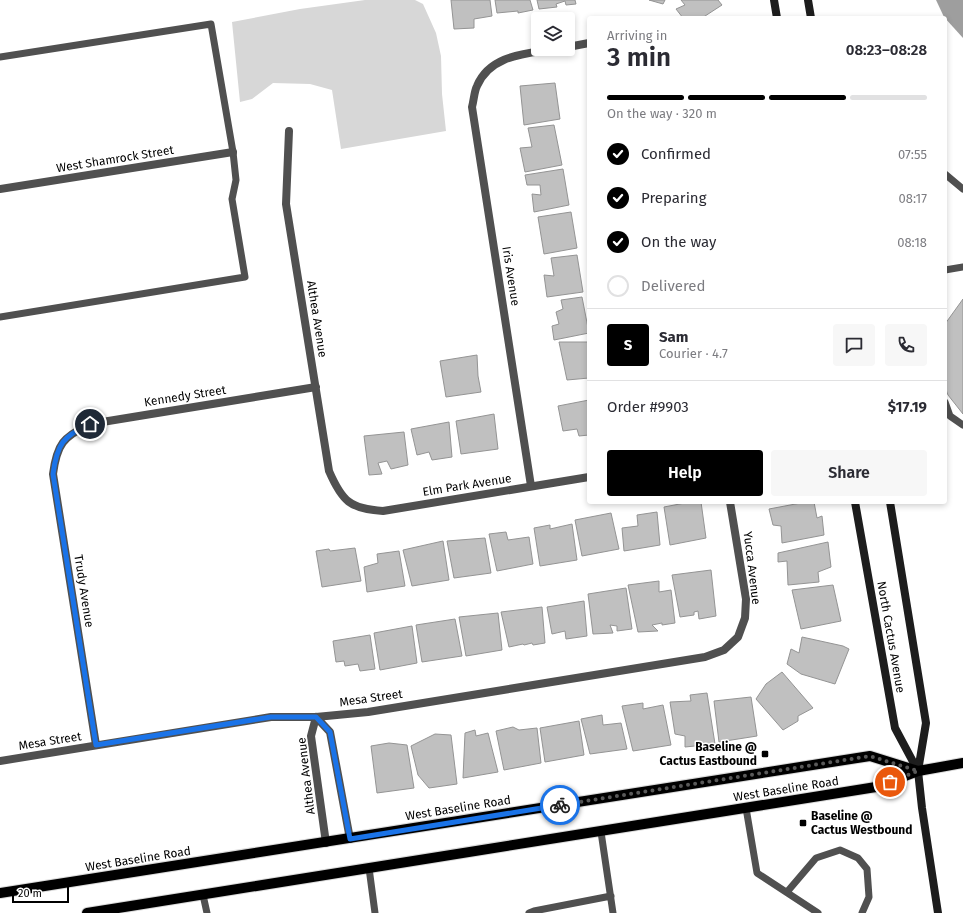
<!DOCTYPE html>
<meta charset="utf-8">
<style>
:root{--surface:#fff;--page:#f7f7f7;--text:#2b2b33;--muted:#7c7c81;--line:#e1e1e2;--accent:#000}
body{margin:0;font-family:"Fira Sans",sans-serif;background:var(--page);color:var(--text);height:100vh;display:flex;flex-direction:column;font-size:15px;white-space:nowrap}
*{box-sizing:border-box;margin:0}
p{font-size:13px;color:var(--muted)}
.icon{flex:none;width:22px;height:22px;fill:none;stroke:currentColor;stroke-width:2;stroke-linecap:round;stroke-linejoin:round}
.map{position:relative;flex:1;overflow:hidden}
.sheet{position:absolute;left:587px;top:16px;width:360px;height:488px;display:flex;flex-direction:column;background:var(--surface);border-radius:4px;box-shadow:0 2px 6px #0003}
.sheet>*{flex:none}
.tools{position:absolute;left:531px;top:12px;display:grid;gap:8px}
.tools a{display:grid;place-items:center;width:44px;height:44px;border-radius:4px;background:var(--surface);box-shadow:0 2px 6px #0003;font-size:20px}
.scale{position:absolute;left:12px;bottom:10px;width:57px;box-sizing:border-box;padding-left:4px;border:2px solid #000;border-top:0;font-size:11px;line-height:14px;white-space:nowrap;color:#000;-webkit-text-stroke:3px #fff;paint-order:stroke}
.pin{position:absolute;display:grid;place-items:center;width:34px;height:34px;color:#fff;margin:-17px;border:2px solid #fff;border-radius:50%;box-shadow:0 1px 4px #0007}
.courier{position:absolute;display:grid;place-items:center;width:40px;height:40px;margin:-20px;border:3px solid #1a73e8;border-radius:50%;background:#fff;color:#222;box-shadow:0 1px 5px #0007}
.summary em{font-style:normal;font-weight:600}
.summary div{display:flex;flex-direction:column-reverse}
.summary{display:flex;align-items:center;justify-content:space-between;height:68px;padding:0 20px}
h1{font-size:26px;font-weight:600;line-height:30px}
.bar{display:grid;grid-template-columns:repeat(4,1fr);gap:6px 4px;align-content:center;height:48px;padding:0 20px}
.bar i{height:5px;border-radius:3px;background:var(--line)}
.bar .on{background:var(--accent)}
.bar p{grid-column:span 4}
.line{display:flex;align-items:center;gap:10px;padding:0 20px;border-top:1px solid var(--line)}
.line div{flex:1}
.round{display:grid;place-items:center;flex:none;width:42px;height:42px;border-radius:4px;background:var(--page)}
ol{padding:0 20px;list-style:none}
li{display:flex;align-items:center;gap:12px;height:44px}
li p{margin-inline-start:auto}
li .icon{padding:4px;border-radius:50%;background:var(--accent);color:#fff;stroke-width:4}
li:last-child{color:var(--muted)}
li i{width:22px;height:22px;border:2px solid var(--line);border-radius:50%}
.action{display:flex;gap:8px;margin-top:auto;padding:8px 20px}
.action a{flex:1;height:46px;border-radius:4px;background:var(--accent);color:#fff;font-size:16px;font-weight:600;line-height:46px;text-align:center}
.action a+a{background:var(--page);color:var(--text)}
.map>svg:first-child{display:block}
.green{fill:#d7d7d7}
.water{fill:#9e9e9e}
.building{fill:#c0c0c0;stroke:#949494}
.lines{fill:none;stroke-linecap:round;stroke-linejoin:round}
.primary-casing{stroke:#dbdbdb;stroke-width:12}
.lane{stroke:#505050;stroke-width:7}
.street{stroke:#505050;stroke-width:8}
.secondary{stroke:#1d1d1d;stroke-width:8}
.primary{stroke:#000;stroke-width:10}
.done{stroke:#595959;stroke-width:4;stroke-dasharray:0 7.2}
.route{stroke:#1a73e8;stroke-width:5}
.poi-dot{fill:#000;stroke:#fff;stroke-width:1.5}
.labels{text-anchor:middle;stroke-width:3;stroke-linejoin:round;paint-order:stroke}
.street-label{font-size:12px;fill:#000;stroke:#fff}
.poi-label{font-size:12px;font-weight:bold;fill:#000;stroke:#fff;text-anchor:end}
</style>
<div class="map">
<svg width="963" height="913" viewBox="0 0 963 913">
<rect width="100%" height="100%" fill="#fff"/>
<!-- green -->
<path class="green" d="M365,0H415L423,4L436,33L441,56L442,94L446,131L341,149L332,90L310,84L273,83L252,99L240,102L232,22L300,9Z"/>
<!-- water -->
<path class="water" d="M936,0H963V38L944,17Z"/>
<!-- building -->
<path class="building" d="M451,0H490L492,16L474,19V28L454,29Z
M495,0H530L533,10L518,13V11L497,13Z
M537,0H575L576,4L566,5L565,1L556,4L557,7L539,9Z
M649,0H665L663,4Z
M681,0H718L722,5L702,18H683L676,9L685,5Z
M555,83L560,119L524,125L520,86Z
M554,125L562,165L525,172L520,148L532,147L528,128Z
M563,169L569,205L534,212L532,194L541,195L540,185H527L525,175Z
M571,212L577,248L544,254L538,217Z
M577,255L583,292L547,297L544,275L554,276L551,258Z
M582,297L589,333L554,340L552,326L559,324L556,312L563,309L561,300Z
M963,299V414L948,395L945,387V324Z
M559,342H589V378L567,380Z
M477,355L478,376L481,392L446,397L440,361Z
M589,400V435L579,436L577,429L563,431L558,406Z
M494,414L498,449L461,454L456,421Z
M449,422L452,457L432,460L429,452L417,455L411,429Z
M404,432L408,465L391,469L387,461L378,463L382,474L369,475L364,436Z
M690,502H701L706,538L670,545L664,507Z
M806,502H814L817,518L822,516L824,535L782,543L781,526L773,525L769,509Z
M657,512L660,545L624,551L622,528L638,526L637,515Z
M611,513L619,549L582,556L575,520Z
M572,524L577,560L540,566L534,528L550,525V529Z
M506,532L508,540L529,537L533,564L497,571L489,534Z
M485,538L491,573L454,578L447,541Z
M443,541L449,580L412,586L403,550Z
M828,542L831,567L818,572L819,582L788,585L787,561L778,562V553Z
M355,548L361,581L322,587L316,551L329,549L330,551Z
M399,551L405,586L367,592L364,567L378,563L377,554Z
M711,570L716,616L699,619L698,611L694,612V615L680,617L672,575Z
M659,581V592L671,590L675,623L662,625V623L652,625L658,631L638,632L628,585Z
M833,585L841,621L801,629L792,590Z
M626,588L632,629L617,631V626L610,625L613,633L593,634L588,594Z
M584,601L587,636L566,639L565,631L552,634L547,607Z
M542,607L545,643L533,645L532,643L524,645L523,644L509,647L501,612Z
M498,613L502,650L466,656L459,617Z
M455,619L462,656L422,662L416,625Z
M412,626L417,663L380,670L374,633Z
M370,635L375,669L360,671L358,664L345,666L344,661L336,662L333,641Z
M802,637L843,646L849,649L835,684L801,674L787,664L791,649L799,653Z
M782,672L813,708L798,716V721L783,730L756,699L766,684Z
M707,693L715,744L685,747V736L675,734L670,702L691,701L690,695Z
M751,697L757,736L719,742L714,701Z
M643,703V709L663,705L671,745L633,751L622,706Z
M602,715L603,725L621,723L627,749L590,754L581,719Z
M579,721L584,755L545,762L540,728Z
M513,727L519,730L537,728L541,763L504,770L496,731Z
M475,730L476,736L488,733L498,772L463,778L465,733Z
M435,734L451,735L457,784L429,788L418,775L411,746Z
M389,743L407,745L414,788L377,793L371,746Z"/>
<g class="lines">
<!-- primary casing -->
<g class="primary-casing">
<path id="primary" d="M0,893L870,756L918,771
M87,913L876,787L918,771L963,763"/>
</g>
<!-- lane -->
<path class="lane" d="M0,57L211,24L233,152L236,180L232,199L245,277L0,317
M945,174L963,189
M945,270L963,267
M945,402L950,416L963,425
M746,808L757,873L818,913
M601,832L613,913
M369,868L375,913
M787,892L816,858L840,850L858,858L867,869L869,897L862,913
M203,895L207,913
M529,913L534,911L611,896"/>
<!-- street -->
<path class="street" d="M568,47L589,43
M289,131L286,204L329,471C342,501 350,509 383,511L589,477
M0,189L233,152
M531,486L472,107C474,100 474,92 477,86C490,55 525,54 554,49
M316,717L330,732L350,839
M316,717L311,736L326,843
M96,745L53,474C57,444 63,437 90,424L316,387
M0,761L271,717H316L368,712L705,657L724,650L738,637L745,618L746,599L730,502"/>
<!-- secondary -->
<path class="secondary" d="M774,0L777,18
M808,0L811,18
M855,502L895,728L918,771
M890,502L926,723L918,771L922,808L938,913"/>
<!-- primary -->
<use href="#primary" class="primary"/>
</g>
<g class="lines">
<!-- done -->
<path class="done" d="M560,805L870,756L918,771L890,782"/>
<!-- route -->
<path class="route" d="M90,424C63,436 57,444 53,474L96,745L271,717H316L330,732L350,839L560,805"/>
</g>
<!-- markers -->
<g class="poi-dot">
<rect x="761" y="750" width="8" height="8" rx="2"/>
<rect x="799" y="819" width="8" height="8" rx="2"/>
</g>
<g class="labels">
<!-- street labels -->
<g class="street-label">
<text transform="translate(115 159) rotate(-9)" y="4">West Shamrock Street</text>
<text transform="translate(511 276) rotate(81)" y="4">Iris Avenue</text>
<text transform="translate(317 319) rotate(81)" y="4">Althea Avenue</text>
<text transform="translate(185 396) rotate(-9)" y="4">Kennedy Street</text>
<text transform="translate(467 485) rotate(-9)" y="4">Elm Park Avenue</text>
<text transform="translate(752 568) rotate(83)" y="4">Yucca Avenue</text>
<text transform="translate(84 591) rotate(81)" y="4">Trudy Avenue</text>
<text transform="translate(891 637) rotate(80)" y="4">North Cactus Avenue</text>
<text transform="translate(371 698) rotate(-8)" y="4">Mesa Street</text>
<text transform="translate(50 741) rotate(-9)" y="4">Mesa Street</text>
<text transform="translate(306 776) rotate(-97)" y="4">Althea Avenue</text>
<text transform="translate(786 789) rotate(-9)" y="4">West Baseline Road</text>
<text transform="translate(458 808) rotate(-9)" y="4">West Baseline Road</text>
<text transform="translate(138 859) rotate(-9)" y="4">West Baseline Road</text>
</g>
<!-- poi labels -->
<g class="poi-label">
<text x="757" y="751">Baseline @<tspan x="757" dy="14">Cactus Eastbound</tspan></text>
<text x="811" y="820" text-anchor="start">Baseline @<tspan x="811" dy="14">Cactus Westbound</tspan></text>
</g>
</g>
</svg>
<div class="tools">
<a><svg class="icon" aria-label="layers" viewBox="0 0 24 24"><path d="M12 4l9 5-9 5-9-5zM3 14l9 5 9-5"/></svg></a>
</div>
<div class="scale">20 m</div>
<div class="pin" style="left:890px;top:782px;background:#ea580c"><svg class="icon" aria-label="bag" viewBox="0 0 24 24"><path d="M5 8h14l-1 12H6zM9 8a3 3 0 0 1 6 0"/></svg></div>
<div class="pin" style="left:90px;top:424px;background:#1f2937"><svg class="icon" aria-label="home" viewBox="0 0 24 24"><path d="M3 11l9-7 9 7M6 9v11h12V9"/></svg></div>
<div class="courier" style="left:560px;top:805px"><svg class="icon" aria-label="bike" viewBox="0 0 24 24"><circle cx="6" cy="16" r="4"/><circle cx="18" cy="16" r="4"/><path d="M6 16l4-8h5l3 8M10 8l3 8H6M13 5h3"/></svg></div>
<section class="sheet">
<div class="summary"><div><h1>3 min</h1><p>Arriving in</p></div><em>08:23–08:28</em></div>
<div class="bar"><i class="on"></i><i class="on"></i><i class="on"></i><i></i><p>On the way · 320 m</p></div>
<ol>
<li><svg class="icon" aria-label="check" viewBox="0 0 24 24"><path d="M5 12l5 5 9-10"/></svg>Confirmed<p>07:55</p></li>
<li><svg class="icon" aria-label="check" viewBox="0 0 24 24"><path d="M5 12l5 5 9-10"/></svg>Preparing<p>08:17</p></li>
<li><svg class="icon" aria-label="check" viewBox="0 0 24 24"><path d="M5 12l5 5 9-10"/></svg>On the way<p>08:18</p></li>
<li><i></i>Delivered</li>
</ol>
<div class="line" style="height:72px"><b class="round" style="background:var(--accent);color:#fff">S</b><div><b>Sam</b><p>Courier · 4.7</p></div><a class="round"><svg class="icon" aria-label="chat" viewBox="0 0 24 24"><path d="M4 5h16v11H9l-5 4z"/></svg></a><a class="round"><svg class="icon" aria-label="phone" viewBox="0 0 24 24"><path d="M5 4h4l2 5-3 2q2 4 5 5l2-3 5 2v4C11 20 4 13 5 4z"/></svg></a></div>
<div class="line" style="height:52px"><div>Order #9903</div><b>$17.19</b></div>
<div class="action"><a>Help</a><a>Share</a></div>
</section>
</div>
